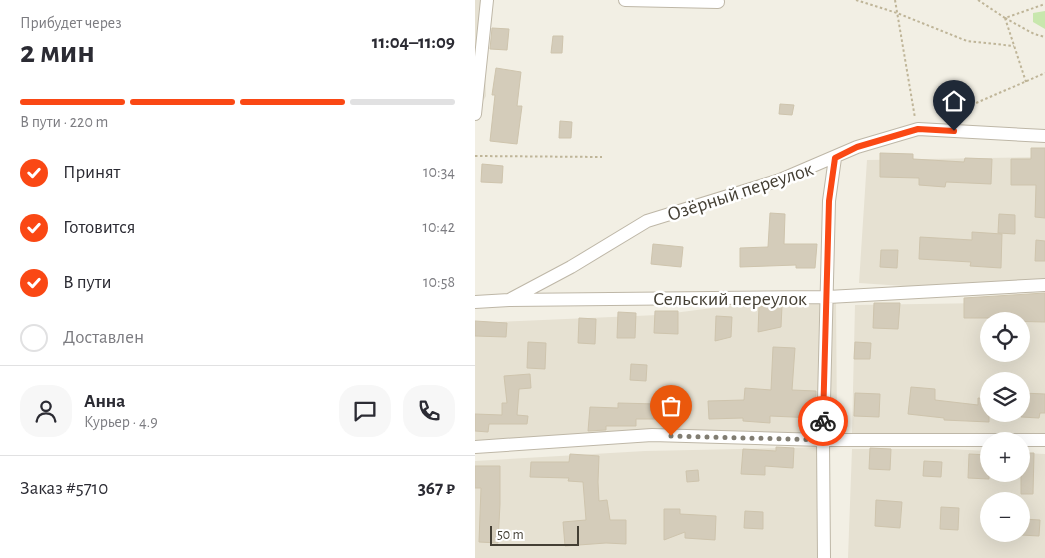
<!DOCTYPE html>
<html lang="ru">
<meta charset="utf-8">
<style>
:root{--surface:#fff;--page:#f7f7f7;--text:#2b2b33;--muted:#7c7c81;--line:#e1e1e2;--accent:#fa4814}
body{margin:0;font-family:"Alegreya Sans",sans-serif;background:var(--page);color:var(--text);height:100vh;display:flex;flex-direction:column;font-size:19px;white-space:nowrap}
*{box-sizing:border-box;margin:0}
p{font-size:16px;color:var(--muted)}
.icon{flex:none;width:28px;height:28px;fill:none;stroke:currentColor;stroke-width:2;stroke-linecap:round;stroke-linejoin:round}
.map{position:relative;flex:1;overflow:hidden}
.sheet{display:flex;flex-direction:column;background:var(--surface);width:475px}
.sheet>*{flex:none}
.buttons{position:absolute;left:505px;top:312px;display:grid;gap:10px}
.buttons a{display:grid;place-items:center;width:50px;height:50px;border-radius:50%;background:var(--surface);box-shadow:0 5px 20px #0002;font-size:25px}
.scale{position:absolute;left:15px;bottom:12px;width:89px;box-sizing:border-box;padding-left:5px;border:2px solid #443f34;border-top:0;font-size:14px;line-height:18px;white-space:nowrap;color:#443f34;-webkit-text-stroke:4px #fff;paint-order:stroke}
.pin{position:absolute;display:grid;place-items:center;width:42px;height:42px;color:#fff;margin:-51px -21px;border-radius:50% 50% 50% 0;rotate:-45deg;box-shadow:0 0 5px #0007}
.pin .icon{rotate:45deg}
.courier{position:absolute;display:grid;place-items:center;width:50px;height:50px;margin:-25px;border:4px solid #fa4814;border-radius:50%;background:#fff;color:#222;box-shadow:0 1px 6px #0007}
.summary em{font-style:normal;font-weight:700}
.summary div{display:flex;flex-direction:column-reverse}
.summary{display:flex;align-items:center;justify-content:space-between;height:85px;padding:0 20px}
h1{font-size:32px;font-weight:700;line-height:38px}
.bar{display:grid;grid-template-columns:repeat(4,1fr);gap:8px 5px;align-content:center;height:60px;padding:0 20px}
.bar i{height:6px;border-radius:4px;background:var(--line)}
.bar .current{background:var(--accent)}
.bar p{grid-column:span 4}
.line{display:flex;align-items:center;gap:12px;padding:0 20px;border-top:1px solid var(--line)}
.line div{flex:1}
.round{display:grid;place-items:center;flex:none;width:52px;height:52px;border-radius:20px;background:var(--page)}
ol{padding:0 20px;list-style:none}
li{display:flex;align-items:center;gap:15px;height:55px}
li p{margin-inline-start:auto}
li .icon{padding:5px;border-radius:50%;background:var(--accent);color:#fff;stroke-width:4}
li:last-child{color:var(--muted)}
li i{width:28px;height:28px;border:2px solid var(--line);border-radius:50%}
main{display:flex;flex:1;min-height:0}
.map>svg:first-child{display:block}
.residential{fill:#e6e1d2;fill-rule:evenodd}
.green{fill:#c8e7ad}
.building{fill:#d4ccba;stroke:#cec4ad}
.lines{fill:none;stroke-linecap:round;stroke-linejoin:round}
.street-casing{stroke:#beb7a7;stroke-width:14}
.path{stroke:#bfb598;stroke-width:2;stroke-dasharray:2.5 2.5;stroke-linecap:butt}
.street{stroke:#fff;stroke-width:12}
.done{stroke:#817d72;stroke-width:5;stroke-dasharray:0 9}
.route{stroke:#fa4814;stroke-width:6}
.labels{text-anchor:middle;stroke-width:5;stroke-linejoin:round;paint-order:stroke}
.street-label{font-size:20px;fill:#443f34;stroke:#fff}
</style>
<main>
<section class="sheet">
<div class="summary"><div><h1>2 мин</h1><p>Прибудет через</p></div><em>11:04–11:09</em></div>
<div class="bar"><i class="current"></i><i class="current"></i><i class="current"></i><i></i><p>В пути · 220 m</p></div>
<ol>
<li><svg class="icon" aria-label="check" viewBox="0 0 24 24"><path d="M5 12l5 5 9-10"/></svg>Принят<p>10:34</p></li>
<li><svg class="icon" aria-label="check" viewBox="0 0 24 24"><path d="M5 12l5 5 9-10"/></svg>Готовится<p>10:42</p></li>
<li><svg class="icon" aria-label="check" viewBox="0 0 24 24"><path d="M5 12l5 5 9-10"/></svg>В пути<p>10:58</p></li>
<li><i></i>Доставлен</li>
</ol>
<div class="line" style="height:90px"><a class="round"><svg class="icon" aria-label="person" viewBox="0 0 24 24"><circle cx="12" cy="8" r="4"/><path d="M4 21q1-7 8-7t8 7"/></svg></a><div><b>Анна</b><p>Курьер · 4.9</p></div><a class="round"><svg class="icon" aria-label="chat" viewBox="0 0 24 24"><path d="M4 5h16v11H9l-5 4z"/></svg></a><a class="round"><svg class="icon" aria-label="phone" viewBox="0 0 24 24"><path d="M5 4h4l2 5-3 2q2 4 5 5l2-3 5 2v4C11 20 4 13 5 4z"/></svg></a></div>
<div class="line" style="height:65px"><div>Заказ #5710</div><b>367 ₽</b></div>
</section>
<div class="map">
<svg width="570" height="558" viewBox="0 0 570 558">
<rect width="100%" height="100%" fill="#f2efe4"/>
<!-- residential -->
<path class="residential" d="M0,0H8L11,96L0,114Z
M570,157V285L488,290L384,283L392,160Z
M361,300L362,428L338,436L0,445V323L183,315L284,302Z
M570,302V436L377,433L380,305ZM514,321H546V354H514ZM514,381H546V414H514Z
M355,447L351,558H0V461L170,451Z
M377,449H473L514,451V474H546V453L570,454V558H373ZM514,501H546V534H514Z"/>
<!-- green -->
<path class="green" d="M570,11V29L558,22V13Z"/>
<!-- building -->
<path class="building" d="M17,28L34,29L32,50L15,49Z
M78,36H88L87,53H76Z
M21,68L46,72L42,106H47L42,144L15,141L20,95H17Z
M305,104L319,105L317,115L304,114Z
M85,121L97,122L96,138H84Z
M556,148H570V218L560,217L561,185H536V159H556Z
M405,153L438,154V159L489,162L490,158L517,159L516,184L471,182L470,187L444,185V178L405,177Z
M7,164L28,166L27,183L6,182Z
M295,213L310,214L309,244H342L340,268H321V265L265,267V248L293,247Z
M524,214L540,215V234L523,233Z
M497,232L527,234L526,268L495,266L496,262L444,259L445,237L497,240Z
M561,240L570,241V261H560Z
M178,244L208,247L206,267L176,264Z
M406,250H423L422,268L405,267Z
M570,293V322L526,321V318H489V298Z
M399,303H425L423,329L398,328Z
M284,306H307L306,327L283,332Z
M180,311H203V334L179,333Z
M143,312L161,313L160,338H142Z
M241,316L257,317L256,337L240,341Z
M104,318L121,319L120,344L103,343Z
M0,321L32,323L31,337L0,336Z
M53,342L71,343L70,369L52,368Z
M380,342L396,343L395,359H379Z
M298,347L320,348L317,390L341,391L340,418L295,416V423L268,421V418L234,419L233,401L269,400L270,388L296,390Z
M156,364L172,365L171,381L155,380Z
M55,374L56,388L44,389L42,415L53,416L52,424H14L13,432L0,431V414L27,415V403H32L29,376Z
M436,387L460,389V400L503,405V398L514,399V422L469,420V418L433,414Z
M380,393L405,394L404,417L379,416Z
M548,393L570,394V413H565L564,418L546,417Z
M143,403L182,404V419H161V426H131V430L113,431L115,407L143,408Z
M301,447L319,448L318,468L290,466V475L266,474L268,449L301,451Z
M395,448L416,449L415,470L394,469Z
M546,453H559L558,494H546Z
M95,454L124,456L123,482L124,501L132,500L135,520H151V544L131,543L90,546L88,522L111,520L108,482L93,481L94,478L55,477L56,462H94Z
M494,454L514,455V479L493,478Z
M449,461L467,462L466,477L448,476Z
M0,466H25V504L23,543L4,542L6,488H0Z
M223,470L224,481L212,482L211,471Z
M401,500L427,502L425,528L400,526Z
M466,507L484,508L483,530L465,529Z
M189,509H205V514L241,516L240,540L210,538V532L189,540Z
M270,511L288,512V529L269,528Z
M547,519L565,520L564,536L546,535Z"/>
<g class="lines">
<!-- street casing -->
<g class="street-casing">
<path id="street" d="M150,0L243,2
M0,114L12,0
M34,300L96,267L172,221L305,180L382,147L443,129L570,136
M0,302L34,300L353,297L570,285
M0,447L177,435L348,440H570
M349,558L348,440L354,201L360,158"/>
</g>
<!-- path -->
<path class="path" d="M381,0L422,13L492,41L539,46
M420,0L440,118
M503,0L530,18L570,4
M530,18L551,82
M530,18L559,34L570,37
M469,117L570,73
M0,156L127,157"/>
<!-- street -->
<use href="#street" class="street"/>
</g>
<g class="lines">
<!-- done -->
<path class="done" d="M196,436L348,440V421"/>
<!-- route -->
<path class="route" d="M348,421L354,201L360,158L382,147L443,129L479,131"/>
</g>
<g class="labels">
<!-- street labels -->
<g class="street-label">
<text transform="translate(265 191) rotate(-18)" y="7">Озёрный переулок</text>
<text x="255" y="305">Сельский переулок</text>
</g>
</g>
</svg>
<div class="buttons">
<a><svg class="icon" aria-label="locate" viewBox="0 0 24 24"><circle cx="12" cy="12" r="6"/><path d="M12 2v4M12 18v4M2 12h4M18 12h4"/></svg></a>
<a><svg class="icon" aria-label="layers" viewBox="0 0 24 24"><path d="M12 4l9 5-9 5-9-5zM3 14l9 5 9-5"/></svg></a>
<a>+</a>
<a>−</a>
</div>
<div class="scale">50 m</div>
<div class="pin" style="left:196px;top:436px;background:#ea580c"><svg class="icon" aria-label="bag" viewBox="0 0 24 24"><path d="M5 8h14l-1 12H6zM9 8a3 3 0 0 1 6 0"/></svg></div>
<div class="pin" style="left:479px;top:131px;background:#1f2937"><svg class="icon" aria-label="home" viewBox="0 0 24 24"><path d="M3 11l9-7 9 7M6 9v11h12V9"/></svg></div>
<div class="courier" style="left:348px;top:421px"><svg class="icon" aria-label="bike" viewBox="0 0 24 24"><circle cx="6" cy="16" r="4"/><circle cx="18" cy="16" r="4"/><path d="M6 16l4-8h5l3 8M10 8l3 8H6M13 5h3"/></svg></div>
</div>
</main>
